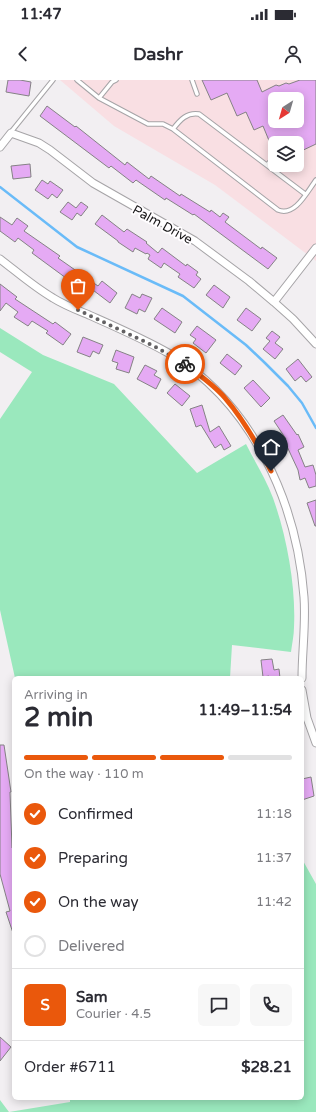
<!DOCTYPE html>
<meta charset="utf-8">
<style>
:root{--surface:#fff;--page:#f7f7f7;--text:#2b2b33;--muted:#7c7c81;--line:#e1e1e2;--accent:#ea580c}
body{margin:0;font-family:"Varela Round",sans-serif;background:var(--page);color:var(--text);height:100vh;display:flex;flex-direction:column;font-size:15px;white-space:nowrap}
*{box-sizing:border-box;margin:0}
p{font-size:13px;color:var(--muted)}
.icon{flex:none;width:22px;height:22px;fill:none;stroke:currentColor;stroke-width:2;stroke-linecap:round;stroke-linejoin:round}
.map{position:relative;flex:1;overflow:hidden}
.drawer{position:absolute;left:12px;top:596px;width:292px;height:424px;display:flex;flex-direction:column;background:var(--surface);border-radius:6px;box-shadow:0 2px 10px #0003}
.drawer>*{flex:none}
.needle{width:26px;rotate:217deg}
.buttons{position:absolute;left:268px;top:12px;display:grid;gap:8px}
.buttons a{display:grid;place-items:center;width:36px;height:36px;border-radius:6px;background:var(--surface);box-shadow:0 2px 10px #0003;font-size:20px}
.pin{position:absolute;display:grid;place-items:center;width:34px;height:34px;color:#fff;margin:-41px -17px;border-radius:50% 50% 50% 0;rotate:-45deg;box-shadow:0 0 4px #0007}
.pin .icon{rotate:45deg}
.courier{position:absolute;display:grid;place-items:center;width:40px;height:40px;margin:-20px;border:3px solid #ea580c;border-radius:50%;background:#fff;color:#222;box-shadow:0 1px 5px #0007}
.summary em{font-style:normal;font-weight:700}
.summary div{display:flex;flex-direction:column-reverse}
.summary{display:flex;align-items:center;justify-content:space-between;height:68px;padding:0 12px}
h1{font-size:26px;font-weight:700;line-height:30px}
.bar{display:grid;grid-template-columns:repeat(4,1fr);gap:6px 4px;align-content:center;height:48px;padding:0 12px}
.bar i{height:5px;border-radius:3px;background:var(--line)}
.bar .selected{background:var(--accent)}
.bar p{grid-column:span 4}
.line{display:flex;align-items:center;gap:10px;padding:0 12px;border-top:1px solid var(--line)}
.line div{flex:1}
.round{display:grid;place-items:center;flex:none;width:42px;height:42px;border-radius:6px;background:var(--page)}
ol{padding:0 12px;list-style:none}
li{display:flex;align-items:center;gap:12px;height:44px}
li p{margin-inline-start:auto}
li .icon{padding:4px;border-radius:50%;background:var(--accent);color:#fff;stroke-width:4}
li:last-child{color:var(--muted)}
li i{width:22px;height:22px;border:2px solid var(--line);border-radius:50%}
.status{display:flex;justify-content:space-between;align-items:center;height:28px;padding:0 20px;background:var(--surface);direction:ltr}
.status svg{height:11px;fill:currentColor}
header{display:flex;justify-content:space-between;align-items:center;height:52px;padding:0 12px;background:var(--surface);font-size:18px;font-weight:700}
.map>svg:first-child{display:block}
.education{fill:#f9dfe3;fill-rule:evenodd}
.green{fill:#9ae8bd}
.lines{fill:none;stroke-linecap:round;stroke-linejoin:round}
.stream{stroke:#6abbf8;stroke-width:2.5}
.building{fill:#e5aaf4;stroke:#858285;fill-rule:evenodd}
.service-casing{stroke:#a6a4a7;stroke-width:5.5}
.minor-casing{stroke:#a6a4a7;stroke-width:9}
.service{stroke:#fff;stroke-width:3.5}
.minor{stroke:#fff;stroke-width:7}
.done{stroke:#636163;stroke-width:4;stroke-dasharray:0 7.2}
.route{stroke:#ea580c;stroke-width:5}
.labels{text-anchor:middle;stroke-width:4;stroke-linejoin:round;paint-order:stroke}
.street-label{font-size:13px;fill:#161516;stroke:#fffdff}
</style>
<div class="status"><b>11:47</b><svg viewBox="0 0 49 12"><path d="M0 12V9h3v3zM5 12V6h3v6zM10 12V3h3v9zM15 12V0h3v12zM26 1h20v11H26zM47 4h2v5h-2z"/></svg></div>
<header><svg class="icon" aria-label="back" viewBox="0 0 24 24"><path d="M15 5l-7 7 7 7"/></svg>Dashr<svg class="icon" aria-label="person" viewBox="0 0 24 24"><circle cx="12" cy="8" r="4"/><path d="M4 21q1-7 8-7t8 7"/></svg></header>
<div class="map">
<svg width="316" height="1032" viewBox="0 0 316 1032">
<rect width="100%" height="100%" fill="#f2eff2"/>
<!-- education -->
<path class="education" d="M60,0H316V181L215,105L114,46ZM275,19H297V41H275ZM275,63H297V85H275Z"/>
<!-- green -->
<path class="green" d="M0,248L43,275L114,304L197,393L246,364C255,382 266,399 273,418C287,457 296,507 294,547C294,555 292,564 291,572L232,565L230,598H15L0,530V339L32,292L0,272Z
M302,779L316,804V1032H0V1020L9,1032L70,1022V1018H302Z"/>
<g class="lines">
<!-- stream -->
<path class="stream" d="M0,107L77,167L183,216L246,265L265,283L288,306L302,323L316,348"/>
</g>
<!-- building -->
<path class="building" d="M8,0H20L31,2L29,16L6,12Z
M202,0H257L262,12L276,5L279,6L286,3L289,4L300,0H316V64L297,73V63H279L278,60L270,63L263,46L254,50L246,32L237,36L227,13L211,20ZM275,19H297V41H275Z
M47,26L75,47L76,46L125,85L127,82L149,99L151,96L180,116L181,114L210,132L211,130L220,137L223,133L229,137L225,142L261,169L262,167L277,178L268,189L194,134L193,135L166,118L165,120L136,100L133,103L111,86L109,88L40,36Z
M30,84L31,97L13,99L11,86Z
M42,100L48,104L50,101L63,110L57,118L52,114L48,119L35,110Z
M68,122L76,128L81,122L88,127L81,136L77,133L72,140L60,132Z
M102,135L124,152L127,149L147,162L146,163L158,173L162,168L186,186L187,184L198,192L196,195L201,199L194,208L178,197L180,194L164,183L161,188L148,179L150,175L147,173L146,174L135,168L133,172L118,162V161L95,144Z
M0,137L12,145L17,138L28,146L24,151L60,176L58,178L98,206L102,201L117,213L110,223L85,204L81,209L32,173L34,170L18,158L15,162L0,151Z
M0,204L17,217L15,219L53,244L55,242L71,254L63,265L46,253L48,251L32,241L28,246L14,237L18,232L6,223L0,231Z
M214,205L230,217L223,228L206,215Z
M132,214L140,218L142,214L152,218L145,232L139,229L137,234L125,228Z
M162,228L182,242L175,253L154,239Z
M246,228L261,239L252,251L237,240Z
M197,246L216,260L206,273L193,263L196,259L190,255Z
M272,251L280,257L275,263L283,269L275,279L263,269L270,261L266,258Z
M83,257L103,265L99,274L93,271L90,277L77,272Z
M116,270L134,277L129,293L116,289L118,283L112,281Z
M227,274L242,286L235,295L220,283Z
M298,279L312,297L306,302L301,296L295,301L286,289Z
M145,285L157,291L154,295L161,299L156,309L137,299Z
M253,300L270,318L261,327L244,308Z
M175,304L190,316L182,326L167,313Z
M202,325L210,352L219,346L231,366L224,370L221,364L215,368L201,345L196,347L190,329Z
M283,335L297,355L298,354L304,367L298,370L305,387L313,385L316,395V406L309,408L305,398L300,400L298,390L284,360L286,359L274,341Z
M316,420V446H315L307,423Z
M272,579L274,590L279,589L280,598H270L269,596L263,597L261,580Z
M0,665H4L11,712H10L12,768L14,767V853H13L6,832L10,831L0,794Z
M311,697L314,716L302,720V699Z
M0,957L11,967L0,981Z"/>
<g class="lines">
<!-- service casing -->
<g class="service-casing">
<path id="service" d="M77,0L99,18L148,44H163L173,49L278,130C295,137 307,112 316,100
M192,0L197,14
M99,18L112,2L116,0
M173,49C180,40 187,32 199,34L305,114
M11,52L53,0
M267,85L275,76"/>
</g>
<!-- minor casing -->
<g class="minor-casing">
<path id="minor" d="M0,67L11,53L39,63L50,70L93,103L195,161L249,201L274,222L293,239L316,264
M0,179C17,192 34,207 53,218C64,225 77,230 89,235C116,247 144,259 170,274C253,324 297,423 304,517C306,544 302,571 302,598
M274,222L316,168
M302,610L307,638L316,663"/>
</g>
<!-- service -->
<use href="#service" class="service"/>
<!-- minor -->
<use href="#minor" class="minor"/>
</g>
<g class="lines">
<!-- done -->
<path class="done" d="M78,230L154,266L185,284"/>
<!-- route -->
<path class="route" d="M185,284C199,295 214,305 225,318C244,340 258,365 271,391"/>
</g>
<g class="labels">
<!-- street labels -->
<g class="street-label">
<text transform="translate(163 144) rotate(29)" y="5">Palm Drive</text>
</g>
</g>
</svg>
<div class="buttons">
<a><svg class="needle" viewBox="-14 -14 28 28"><path d="M0-13l5 13h-10z" fill="#e53935"/><path d="M0 13l5-13h-10z" fill="#7c7c81"/></svg></a>
<a><svg class="icon" aria-label="layers" viewBox="0 0 24 24"><path d="M12 4l9 5-9 5-9-5zM3 14l9 5 9-5"/></svg></a>
</div>
<div class="pin" style="left:78px;top:230px;background:#ea580c"><svg class="icon" aria-label="bag" viewBox="0 0 24 24"><path d="M5 8h14l-1 12H6zM9 8a3 3 0 0 1 6 0"/></svg></div>
<div class="pin" style="left:271px;top:391px;background:#1f2937"><svg class="icon" aria-label="home" viewBox="0 0 24 24"><path d="M3 11l9-7 9 7M6 9v11h12V9"/></svg></div>
<div class="courier" style="left:185px;top:284px"><svg class="icon" aria-label="bike" viewBox="0 0 24 24"><circle cx="6" cy="16" r="4"/><circle cx="18" cy="16" r="4"/><path d="M6 16l4-8h5l3 8M10 8l3 8H6M13 5h3"/></svg></div>
<section class="drawer">
<div class="summary"><div><h1>2 min</h1><p>Arriving in</p></div><em>11:49–11:54</em></div>
<div class="bar"><i class="selected"></i><i class="selected"></i><i class="selected"></i><i></i><p>On the way · 110 m</p></div>
<ol>
<li><svg class="icon" aria-label="check" viewBox="0 0 24 24"><path d="M5 12l5 5 9-10"/></svg>Confirmed<p>11:18</p></li>
<li><svg class="icon" aria-label="check" viewBox="0 0 24 24"><path d="M5 12l5 5 9-10"/></svg>Preparing<p>11:37</p></li>
<li><svg class="icon" aria-label="check" viewBox="0 0 24 24"><path d="M5 12l5 5 9-10"/></svg>On the way<p>11:42</p></li>
<li><i></i>Delivered</li>
</ol>
<div class="line" style="height:72px"><b class="round" style="background:var(--accent);color:#fff">S</b><div><b>Sam</b><p>Courier · 4.5</p></div><a class="round"><svg class="icon" aria-label="chat" viewBox="0 0 24 24"><path d="M4 5h16v11H9l-5 4z"/></svg></a><a class="round"><svg class="icon" aria-label="phone" viewBox="0 0 24 24"><path d="M5 4h4l2 5-3 2q2 4 5 5l2-3 5 2v4C11 20 4 13 5 4z"/></svg></a></div>
<div class="line" style="height:52px"><div>Order #6711</div><b>$28.21</b></div>
</section>
</div>
